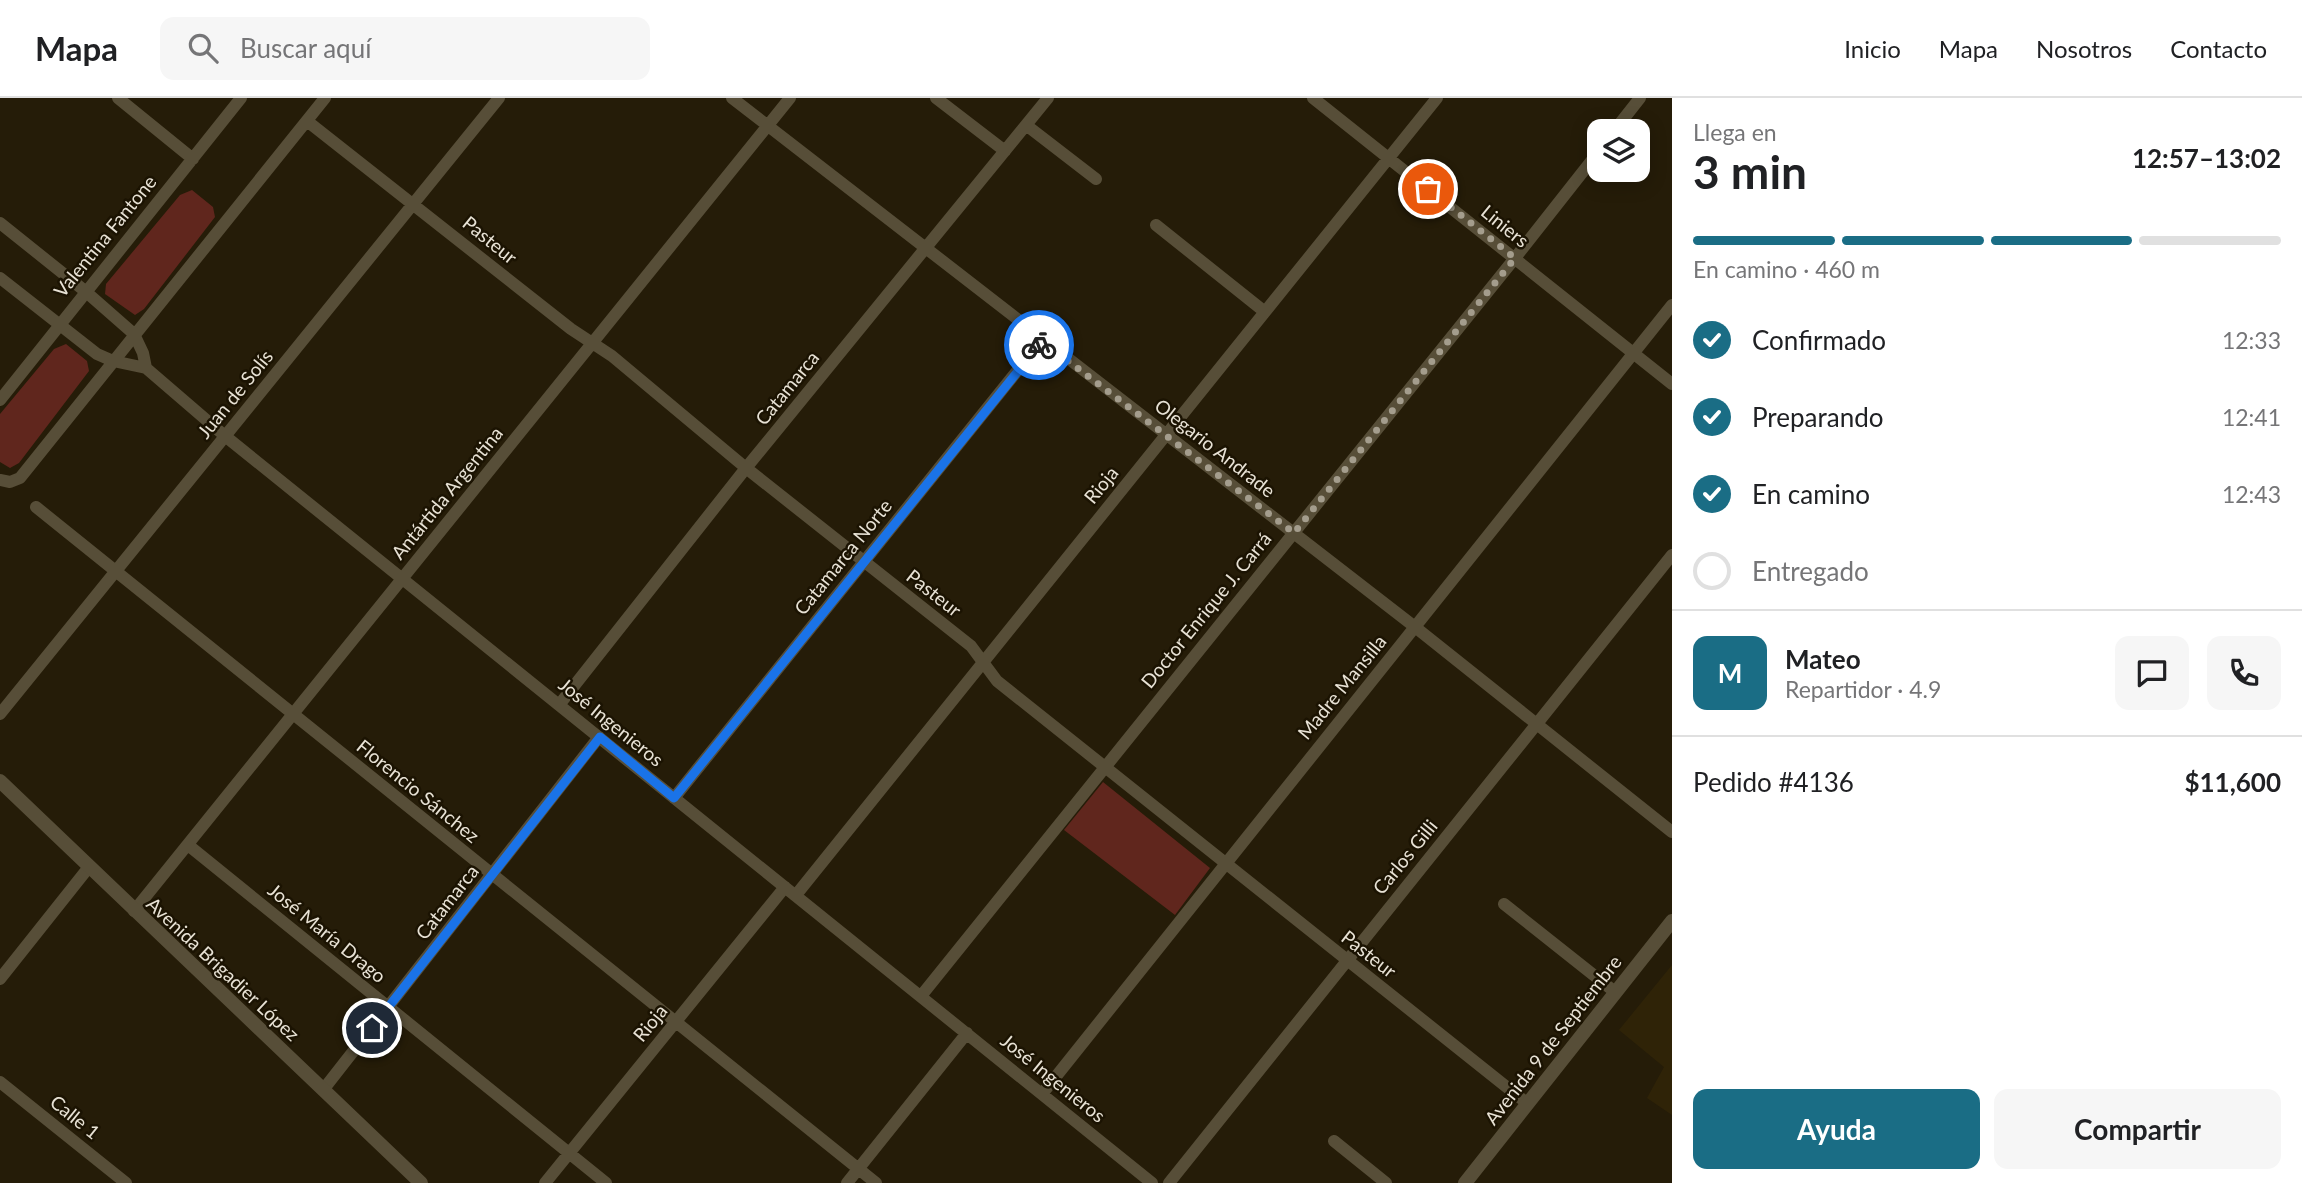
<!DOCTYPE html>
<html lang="es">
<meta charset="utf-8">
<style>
:root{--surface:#fff;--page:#f6f6f6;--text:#202124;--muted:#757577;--line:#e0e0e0;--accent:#1a6d85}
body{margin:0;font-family:Lato,sans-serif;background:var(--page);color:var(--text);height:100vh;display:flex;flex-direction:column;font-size:26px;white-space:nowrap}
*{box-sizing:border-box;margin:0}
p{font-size:23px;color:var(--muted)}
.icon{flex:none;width:38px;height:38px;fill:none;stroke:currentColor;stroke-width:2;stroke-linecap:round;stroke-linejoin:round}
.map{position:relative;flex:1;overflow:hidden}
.side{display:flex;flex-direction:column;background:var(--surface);width:630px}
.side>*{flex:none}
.controls{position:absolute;left:1587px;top:21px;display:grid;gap:14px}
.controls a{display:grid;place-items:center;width:63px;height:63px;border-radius:14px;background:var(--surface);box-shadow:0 4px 18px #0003;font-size:35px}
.pin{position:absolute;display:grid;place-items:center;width:60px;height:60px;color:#fff;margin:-30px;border:4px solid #fff;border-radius:50%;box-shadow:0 2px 7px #0007}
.courier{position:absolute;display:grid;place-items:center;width:70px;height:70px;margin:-35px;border:5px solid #1a73e8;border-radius:50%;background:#fff;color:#222;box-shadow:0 2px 9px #0007}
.summary em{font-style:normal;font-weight:700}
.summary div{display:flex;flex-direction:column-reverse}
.summary{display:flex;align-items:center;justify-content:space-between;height:119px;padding:0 21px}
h1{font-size:46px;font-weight:700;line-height:52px}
.bar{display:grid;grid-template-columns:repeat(4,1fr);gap:10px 7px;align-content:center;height:84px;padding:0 21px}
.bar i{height:9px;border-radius:5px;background:var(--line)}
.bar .active{background:var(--accent)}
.bar p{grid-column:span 4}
.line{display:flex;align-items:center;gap:18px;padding:0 21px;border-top:2px solid var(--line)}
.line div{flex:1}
.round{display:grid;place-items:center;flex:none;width:74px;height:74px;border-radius:14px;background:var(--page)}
ol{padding:0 21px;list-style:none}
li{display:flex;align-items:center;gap:21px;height:77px}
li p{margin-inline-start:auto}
li .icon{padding:7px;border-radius:50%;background:var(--accent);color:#fff;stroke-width:4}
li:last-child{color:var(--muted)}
li i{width:38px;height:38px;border:4px solid var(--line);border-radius:50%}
.action{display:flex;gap:14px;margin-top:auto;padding:14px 21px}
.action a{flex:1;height:80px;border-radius:14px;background:var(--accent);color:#fff;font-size:28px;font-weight:700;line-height:80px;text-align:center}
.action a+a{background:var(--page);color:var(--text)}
header{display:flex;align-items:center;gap:42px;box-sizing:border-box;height:98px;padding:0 35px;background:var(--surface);border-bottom:2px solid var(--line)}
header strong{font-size:33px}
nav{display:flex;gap:38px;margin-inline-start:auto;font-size:24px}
.search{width:490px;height:63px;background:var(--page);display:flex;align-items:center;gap:18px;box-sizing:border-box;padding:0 24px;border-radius:14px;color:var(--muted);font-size:26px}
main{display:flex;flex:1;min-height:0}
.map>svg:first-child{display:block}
.built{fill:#2f2307}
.green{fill:#60261d}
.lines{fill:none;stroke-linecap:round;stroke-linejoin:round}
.minor{stroke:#574e38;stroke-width:12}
.tertiary{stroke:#574e38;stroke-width:14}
.done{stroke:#a49d8d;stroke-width:7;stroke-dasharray:0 12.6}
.route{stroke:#1a73e8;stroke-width:9}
.labels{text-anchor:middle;stroke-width:5;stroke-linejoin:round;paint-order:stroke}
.street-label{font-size:19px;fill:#e8e2d5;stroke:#1b1302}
</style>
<header>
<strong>Mapa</strong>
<div class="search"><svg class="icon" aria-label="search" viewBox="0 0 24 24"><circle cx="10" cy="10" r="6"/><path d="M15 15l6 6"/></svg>Buscar aquí</div>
<nav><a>Inicio</a><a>Mapa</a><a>Nosotros</a><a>Contacto</a></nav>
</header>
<main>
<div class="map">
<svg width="1672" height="1085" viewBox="0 0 1672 1085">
<rect width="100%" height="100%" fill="#251c08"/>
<!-- built -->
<path class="built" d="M1672,867V1017L1647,1000L1664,969L1619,932Z"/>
<!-- green -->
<path class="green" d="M192,92L213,109L215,119L144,211L135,217L105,196L106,186L180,97Z
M66,246L87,263L89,273L19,365L10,370L0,364V316L54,251Z
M1103,684L1210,770L1175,817L1064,732Z"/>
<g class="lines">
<!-- minor -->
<path class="minor" d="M118,0L193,61
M732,0L1415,529L1672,734
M936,0L1005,53
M1313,0L1672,286
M307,23L571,231L612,258L746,370L971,548L997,583L1528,1006
M1026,27L1096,81
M1614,33L1640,0
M0,125L85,193L134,236L143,255L146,270
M1156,127L1265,214
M0,180L97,256L113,263L146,270
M146,270L225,338L1152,1085
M0,302L241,0
M0,382L10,384L20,380L325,0
M36,409L876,1085
M559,607L746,370L1048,0
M0,616L499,0
M674,700L1042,242
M188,747L606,1085
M796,797L1437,0
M1504,806L1615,894
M134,813L790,0
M0,881L89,769
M921,898L1515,160L1600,52
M0,984L126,1085
M323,992L599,639
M1042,996L1672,207
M1334,1043L1386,1085
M545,1085L785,789
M847,1085L967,935
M1169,1085L1672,457"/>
<!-- tertiary -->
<path class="tertiary" d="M0,683L421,1085
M1465,1085L1672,823"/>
</g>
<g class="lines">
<!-- done -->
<path class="done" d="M1039,247L1042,243L1294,435L1515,160L1428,91"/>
<!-- route -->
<path class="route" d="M372,930L600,639L674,700L1039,247"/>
</g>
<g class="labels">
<!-- street labels -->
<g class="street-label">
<text transform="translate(1505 128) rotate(39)" y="7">Liniers</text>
<text transform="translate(105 138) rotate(-51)" y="7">Valentina Fantone</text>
<text transform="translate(490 142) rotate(39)" y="7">Pasteur</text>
<text transform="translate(787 290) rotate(-51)" y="7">Catamarca</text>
<text transform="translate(235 296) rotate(-51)" y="7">Juan de Solís</text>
<text transform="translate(1215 350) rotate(38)" y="7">Olegario Andrade</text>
<text transform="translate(1101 387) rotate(-51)" y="7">Rioja</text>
<text transform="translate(447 395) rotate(-51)" y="7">Antártida Argentina</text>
<text transform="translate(843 459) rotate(-51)" y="7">Catamarca Norte</text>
<text transform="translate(934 495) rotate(38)" y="7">Pasteur</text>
<text transform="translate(1206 512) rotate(-51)" y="7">Doctor Enrique J. Carrá</text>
<text transform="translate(1342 589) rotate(-51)" y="7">Madre Mansilla</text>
<text transform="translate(611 624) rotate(39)" y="7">José Ingenieros</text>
<text transform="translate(418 693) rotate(39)" y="7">Florencio Sánchez</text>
<text transform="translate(1405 759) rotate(-51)" y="7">Carlos Gilli</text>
<text transform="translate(447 804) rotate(-52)" y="7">Catamarca</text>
<text transform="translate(327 835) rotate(39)" y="7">José María Drago</text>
<text transform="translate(1369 856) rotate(38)" y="7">Pasteur</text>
<text transform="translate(223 871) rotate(43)" y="7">Avenida Brigadier López</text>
<text transform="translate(650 925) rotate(-51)" y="7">Rioja</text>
<text transform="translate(1553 942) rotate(-52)" y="7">Avenida 9 de Septiembre</text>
<text transform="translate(1053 980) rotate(39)" y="7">José Ingenieros</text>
<text transform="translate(75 1019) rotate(39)" y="7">Calle 1</text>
</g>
</g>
</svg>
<div class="controls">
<a><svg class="icon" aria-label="layers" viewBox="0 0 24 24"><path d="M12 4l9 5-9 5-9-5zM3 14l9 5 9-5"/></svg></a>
</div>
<div class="pin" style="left:1428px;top:91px;background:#ea580c"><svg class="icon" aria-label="bag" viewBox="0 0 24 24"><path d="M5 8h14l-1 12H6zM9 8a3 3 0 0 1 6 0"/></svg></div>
<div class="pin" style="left:372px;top:930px;background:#1f2937"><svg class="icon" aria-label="home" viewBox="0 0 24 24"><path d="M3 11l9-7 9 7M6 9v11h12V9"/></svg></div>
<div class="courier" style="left:1039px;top:247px"><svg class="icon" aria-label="bike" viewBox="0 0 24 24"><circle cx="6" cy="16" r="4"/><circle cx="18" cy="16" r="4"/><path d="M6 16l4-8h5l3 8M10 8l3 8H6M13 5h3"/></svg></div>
</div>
<section class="side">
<div class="summary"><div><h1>3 min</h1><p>Llega en</p></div><em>12:57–13:02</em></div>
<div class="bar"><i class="active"></i><i class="active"></i><i class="active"></i><i></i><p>En camino · 460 m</p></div>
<ol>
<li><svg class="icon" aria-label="check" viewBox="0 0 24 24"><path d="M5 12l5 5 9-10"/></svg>Confirmado<p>12:33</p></li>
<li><svg class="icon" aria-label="check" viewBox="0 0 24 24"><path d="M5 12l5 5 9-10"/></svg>Preparando<p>12:41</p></li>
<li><svg class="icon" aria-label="check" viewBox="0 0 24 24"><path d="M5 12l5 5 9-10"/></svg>En camino<p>12:43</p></li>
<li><i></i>Entregado</li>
</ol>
<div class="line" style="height:126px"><b class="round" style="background:var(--accent);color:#fff">M</b><div><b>Mateo</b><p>Repartidor · 4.9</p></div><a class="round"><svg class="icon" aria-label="chat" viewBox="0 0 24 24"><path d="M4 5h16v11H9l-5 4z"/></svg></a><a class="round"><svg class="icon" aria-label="phone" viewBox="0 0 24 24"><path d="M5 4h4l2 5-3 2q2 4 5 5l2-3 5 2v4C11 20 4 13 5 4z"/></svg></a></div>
<div class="line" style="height:91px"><div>Pedido #4136</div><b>$11,600</b></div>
<div class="action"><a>Ayuda</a><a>Compartir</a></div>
</section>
</main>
